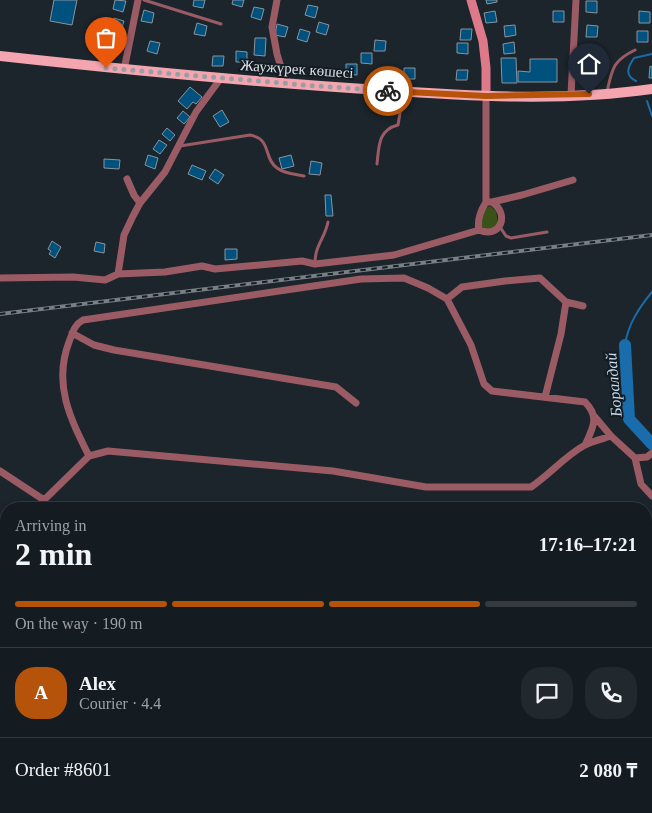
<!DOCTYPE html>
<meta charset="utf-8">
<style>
:root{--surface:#151c21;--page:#22292e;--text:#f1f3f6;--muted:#9da1a5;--line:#343a3f;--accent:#b45309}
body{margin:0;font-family:Georgia,serif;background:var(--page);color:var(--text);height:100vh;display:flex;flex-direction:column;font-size:19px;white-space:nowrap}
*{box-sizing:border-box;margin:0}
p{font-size:16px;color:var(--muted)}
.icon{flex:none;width:28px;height:28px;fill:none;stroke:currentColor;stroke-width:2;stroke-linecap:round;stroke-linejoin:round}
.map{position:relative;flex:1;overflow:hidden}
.panel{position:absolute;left:0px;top:502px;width:652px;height:311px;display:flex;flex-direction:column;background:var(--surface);border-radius:20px 20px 0 0;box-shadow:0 2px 8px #0003,0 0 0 1px var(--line)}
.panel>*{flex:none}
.pin{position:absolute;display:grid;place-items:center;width:42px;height:42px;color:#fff;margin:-51px -21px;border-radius:50% 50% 50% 0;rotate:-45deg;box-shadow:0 0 5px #0007}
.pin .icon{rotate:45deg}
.courier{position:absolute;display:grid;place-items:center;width:50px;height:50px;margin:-25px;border:4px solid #b45309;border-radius:50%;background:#fff;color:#222;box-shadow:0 1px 6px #0007}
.head em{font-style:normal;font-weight:600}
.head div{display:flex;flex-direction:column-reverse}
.head{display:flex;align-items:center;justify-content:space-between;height:85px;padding:0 15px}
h1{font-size:32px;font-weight:600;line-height:38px}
.bar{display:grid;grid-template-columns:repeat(4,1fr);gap:8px 5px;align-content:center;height:60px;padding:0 15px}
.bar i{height:6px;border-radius:4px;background:var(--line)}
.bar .on{background:var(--accent)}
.bar p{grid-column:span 4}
.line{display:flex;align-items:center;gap:12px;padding:0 15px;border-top:1px solid var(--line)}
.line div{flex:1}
.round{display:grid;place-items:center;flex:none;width:52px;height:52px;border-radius:20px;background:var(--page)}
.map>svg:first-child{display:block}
.green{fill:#385217}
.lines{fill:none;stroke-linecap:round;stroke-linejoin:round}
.stream{stroke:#1a6dad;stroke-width:2}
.river{stroke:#1a6dad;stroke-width:12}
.building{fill:#00517e;stroke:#89949c}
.path{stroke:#5a6268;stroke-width:1;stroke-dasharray:2.5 2.5;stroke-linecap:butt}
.lane{stroke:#9b5b65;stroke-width:3}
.street{stroke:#9b5b65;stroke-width:7}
.secondary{stroke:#de798a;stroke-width:9}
.primary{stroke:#f4a5b0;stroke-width:10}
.rail-casing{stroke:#787f85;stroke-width:4}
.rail{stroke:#131c22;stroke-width:2;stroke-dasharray:5.5;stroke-linecap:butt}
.done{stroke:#989fa4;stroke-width:5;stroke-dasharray:0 9}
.route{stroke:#b45309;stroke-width:6}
.labels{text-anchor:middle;stroke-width:4;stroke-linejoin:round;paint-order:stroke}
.street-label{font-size:15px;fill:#dbe1e5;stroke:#131c22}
.water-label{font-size:16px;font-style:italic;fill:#c9dbec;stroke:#131c22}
</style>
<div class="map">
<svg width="652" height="813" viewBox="0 0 652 813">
<rect width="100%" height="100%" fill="#1c252c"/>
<!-- green -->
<path class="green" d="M490,206L496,211L498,224L495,228L487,231L482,228L480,224L485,208Z"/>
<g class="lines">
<!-- stream -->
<path class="stream" d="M636,81C624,75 628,67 634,58L652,54
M647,101L652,116
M625,345C628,324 639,308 652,292"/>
<!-- river -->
<path class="river" d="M625,345L629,419L652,444
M646,536L652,531
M515,813L516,808"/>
</g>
<!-- building -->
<path class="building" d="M54,0H77L72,25L50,21Z
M115,0L126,1L123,12L113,9Z
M194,0H205L203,8L193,6Z
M233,0H244L242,7L232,4Z
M486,0H497V2L487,4Z
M586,1H597V13L586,12Z
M308,5L318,7L315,18L305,15Z
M254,7L264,9L261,20L251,17Z
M144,10L154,13L152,23L141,21Z
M495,11L497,22L486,23L484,13Z
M553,11H564V22H553Z
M639,11L650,12V23H639Z
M114,18L124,21L121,31L111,29Z
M319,22L329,25L326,35L316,32Z
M197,23L207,26L205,36L194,34Z
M277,24L288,27L285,37L275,35Z
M515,25L516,35L505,37L504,26Z
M587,25L598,26L597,37H586Z
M300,29L310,32L307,42L297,39Z
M461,29H472L471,40H460Z
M637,31H648V42H637Z
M110,36L120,39L118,49L107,46Z
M255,38H266L265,56L254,55Z
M375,40L386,41L385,51H374Z
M150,41L160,43L157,54L147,51Z
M514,42L515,53L504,54L503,44Z
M457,43H468V54L457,53Z
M583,48H594V60L583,59Z
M236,51L247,52V62H236Z
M361,53H372V64L361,63Z
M213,56H224L223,66H212Z
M501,58H516L517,83H502Z
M530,59H557V82H518V71L530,72Z
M346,64H357V75L346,74Z
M650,66L652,67V78H649Z
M404,68H415V79H404Z
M457,70H468L467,80H456Z
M190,87L202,97L196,104L193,102L187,109L178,101Z
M222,110L229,122L220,127L213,116Z
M183,111L190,117L184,124L177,118Z
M167,128L175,135L170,141L162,134Z
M159,140L167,145L160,154L153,149Z
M148,155L158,158L155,169L145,165Z
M291,155L294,166L282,169L279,158Z
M104,159L120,160L119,169L104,168Z
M311,161L322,163L320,175L309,174Z
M192,165L206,171L202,180L188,174Z
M215,169L224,175L218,184L209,178Z
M325,195H331L333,216H326Z
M52,241L61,247L55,258L49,254L51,251L48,249Z
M96,242L105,244L104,253L94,251Z
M225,249H237V259L225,260Z
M6,808H25L21,813H2Z
M376,808H385L384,813H375Z
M403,808H421L426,809L425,813H401Z"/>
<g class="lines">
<!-- path -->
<path class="path" d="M646,646L652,638
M646,671L650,696L648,733L652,743"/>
<!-- lane -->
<path class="lane" d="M144,0L221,24
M607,92C612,70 612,61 635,50
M180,146L250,135C272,139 263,158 277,168C285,174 294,174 304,176
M377,164C379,146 378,130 398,125L403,95
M500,227L506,236L511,238L547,232
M315,263C315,245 325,238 328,222
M34,813L37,808"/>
<!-- street -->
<path class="street" d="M277,0L272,27L277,54L286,84
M124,70L138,0
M571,95L576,0
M127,179L134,195L140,203
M486,202V96
M492,202L522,195L573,180
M118,274L124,235L133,216L140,203L165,172L196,112L221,78
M0,278L73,277L105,280L118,274L165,272L202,266L215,269L302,261L315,264L394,255L479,230C501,239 510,214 492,202H486C481,210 477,221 479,230
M447,299L462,287L505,281L540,278L566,302L583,306
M72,333L94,345L114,350L336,387L356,403
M545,397L561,334L566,302
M595,417L611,436
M89,456C70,418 53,384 69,342C73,332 74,325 83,320L361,279L404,278L428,288L447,299L471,345L484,384L492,391L585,402C600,417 593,428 585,445
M635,458L641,484L652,496
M0,471L44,500L53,509
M44,500L89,456L108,451L333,471L426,487H531C550,474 565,456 585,445C593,441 602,439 611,436L635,458L647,457L652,453
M646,550L652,546
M0,641L6,636
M0,672L6,695
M481,813L483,808"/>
<!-- secondary -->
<path class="secondary" d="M471,0L483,41L486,68V96"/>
<!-- primary -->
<path class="primary" d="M0,56C127,70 253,82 380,90C470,96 562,102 652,89"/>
<!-- rail casing -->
<g class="rail-casing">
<path id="rail" d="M0,314L652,235"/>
</g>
<!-- rail -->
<use href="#rail" class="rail"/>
</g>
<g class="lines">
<!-- done -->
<path class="done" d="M106,68L316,86L388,91"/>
<!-- route -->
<path class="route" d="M388,91L486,96L589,94"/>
</g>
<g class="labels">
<!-- street labels -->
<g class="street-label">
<text transform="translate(297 69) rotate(4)" y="5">Жаужүрек көшесі</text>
</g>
<!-- water labels -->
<g class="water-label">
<text transform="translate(613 385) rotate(-95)" y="6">Боралдай</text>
</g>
</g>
</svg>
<div class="pin" style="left:106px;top:68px;background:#ea580c"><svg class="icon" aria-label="bag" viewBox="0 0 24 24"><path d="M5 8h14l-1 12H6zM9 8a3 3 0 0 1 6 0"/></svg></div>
<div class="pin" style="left:589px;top:94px;background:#1f2937"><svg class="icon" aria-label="home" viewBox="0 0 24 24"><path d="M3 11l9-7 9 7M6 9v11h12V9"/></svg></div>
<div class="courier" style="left:388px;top:91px"><svg class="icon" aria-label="bike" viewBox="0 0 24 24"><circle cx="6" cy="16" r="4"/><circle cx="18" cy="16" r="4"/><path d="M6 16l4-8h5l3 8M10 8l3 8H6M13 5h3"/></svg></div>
<section class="panel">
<div class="head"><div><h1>2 min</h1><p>Arriving in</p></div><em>17:16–17:21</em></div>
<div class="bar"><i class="on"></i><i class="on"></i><i class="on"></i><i></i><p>On the way · 190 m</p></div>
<div class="line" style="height:90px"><b class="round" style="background:var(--accent);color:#fff">A</b><div><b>Alex</b><p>Courier · 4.4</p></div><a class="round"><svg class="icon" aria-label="chat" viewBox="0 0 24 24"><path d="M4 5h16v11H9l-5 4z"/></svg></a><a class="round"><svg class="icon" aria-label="phone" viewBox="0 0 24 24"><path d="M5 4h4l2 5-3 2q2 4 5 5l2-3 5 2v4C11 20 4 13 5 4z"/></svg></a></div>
<div class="line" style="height:65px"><div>Order #8601</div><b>2 080 ₸</b></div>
</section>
</div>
